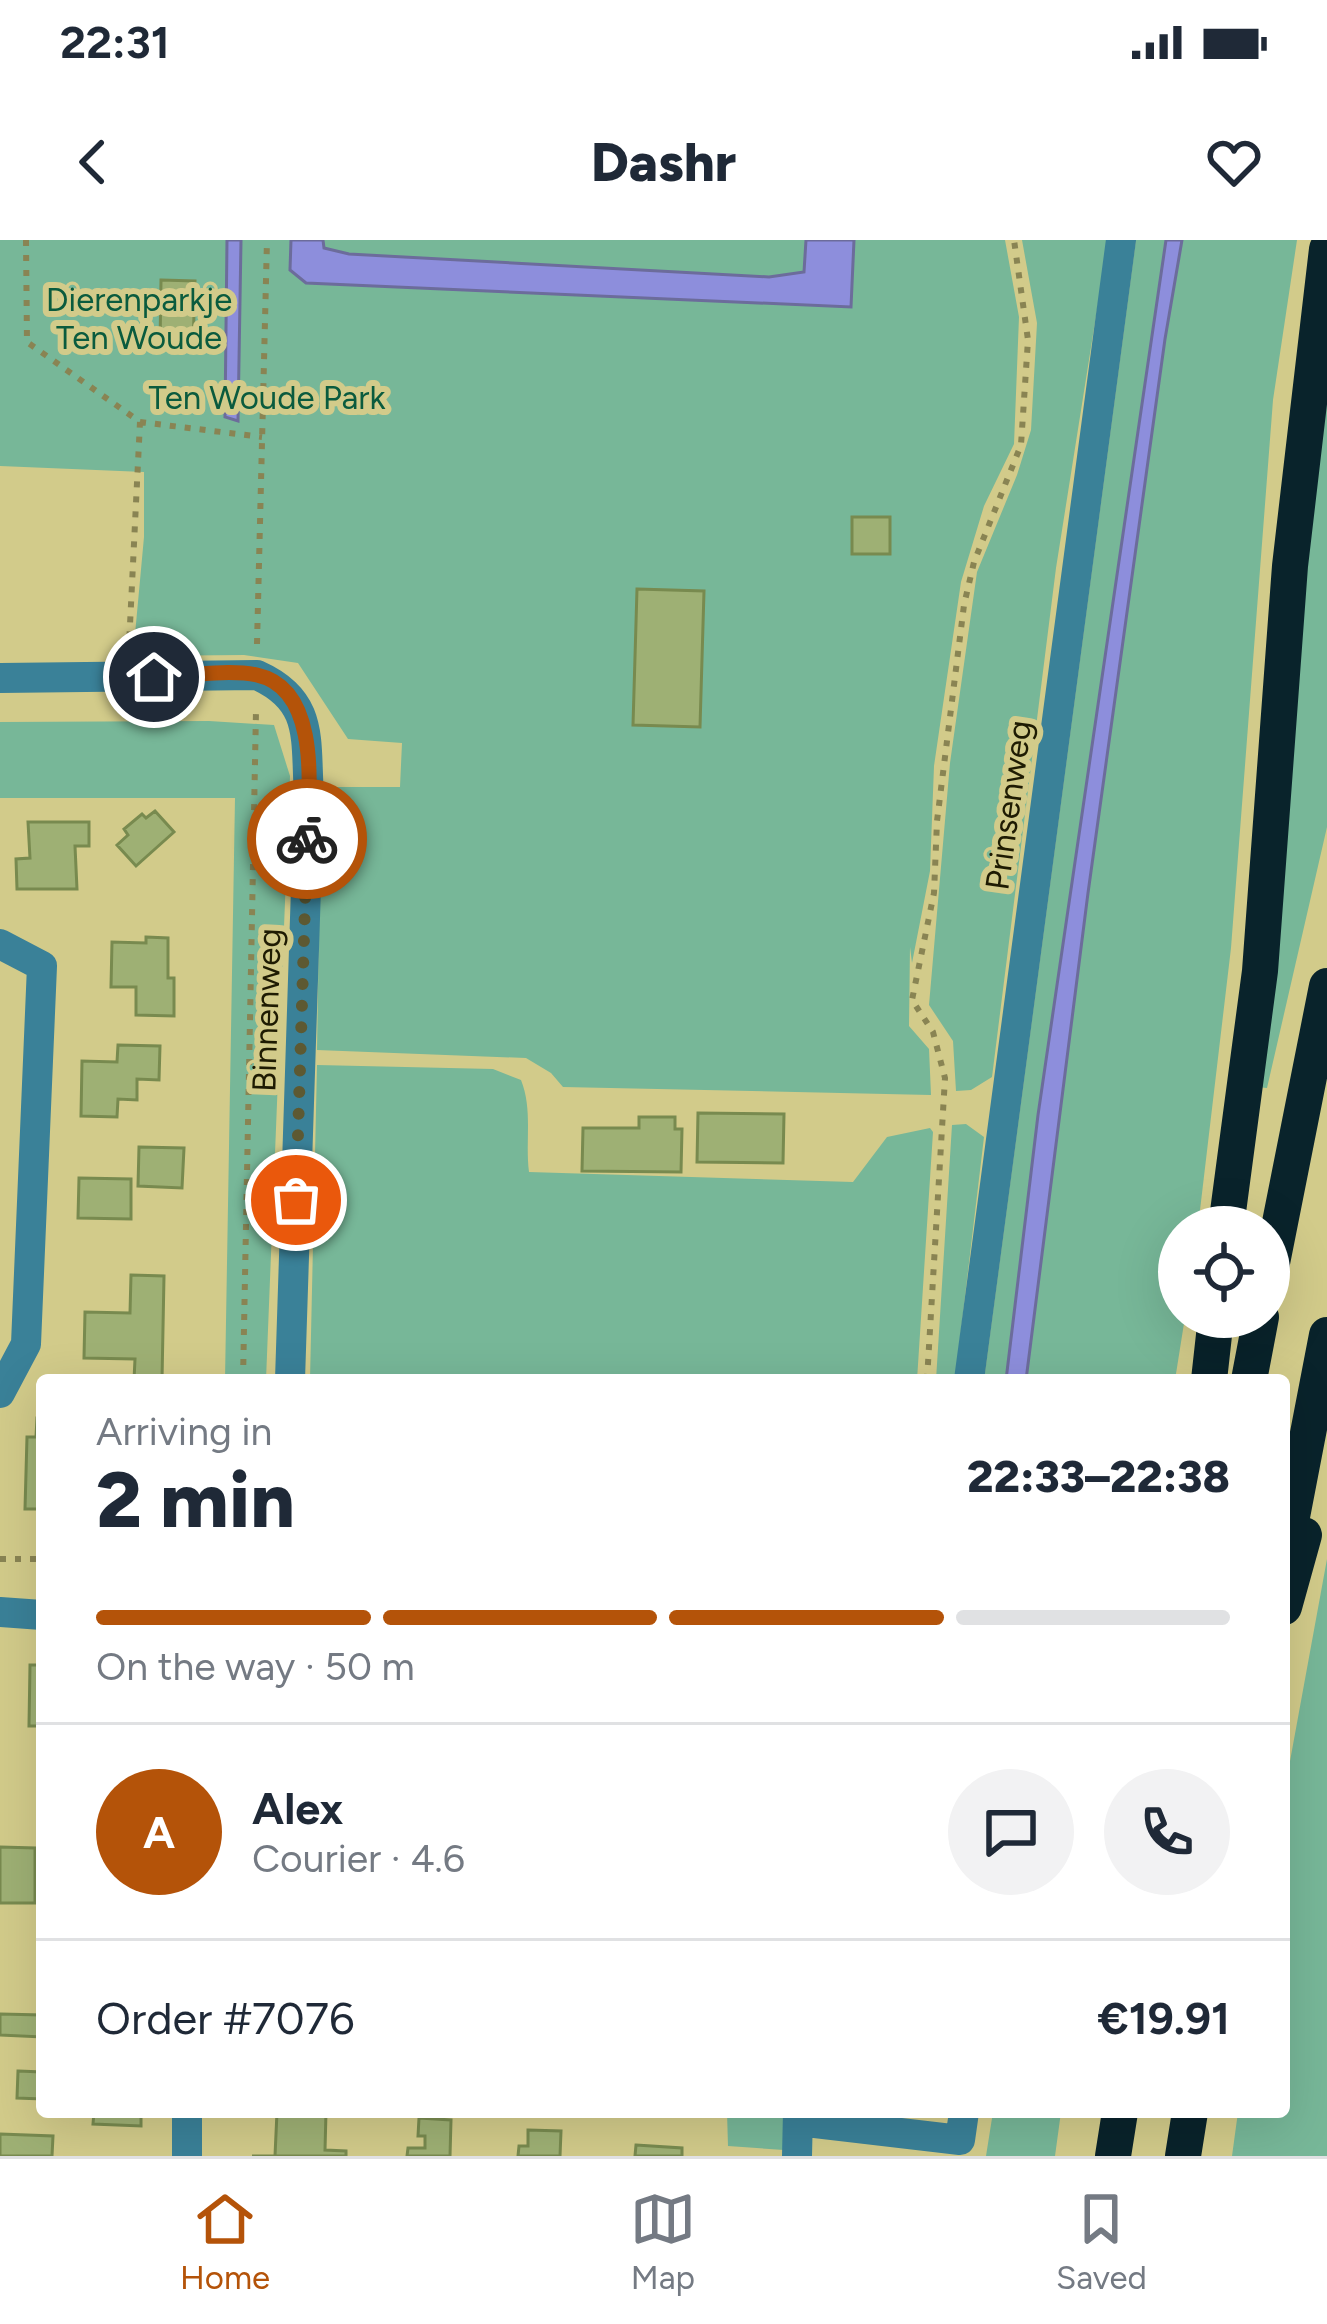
<!DOCTYPE html>
<meta charset="utf-8">
<style>
:root{--surface:#fff;--page:#f2f2f3;--text:#1f2937;--muted:#747a83;--line:#e0e1e3;--accent:#b45309}
body{margin:0;font-family:Figtree,sans-serif;background:var(--page);color:var(--text);height:100vh;display:flex;flex-direction:column;font-size:45px;white-space:nowrap}
*{box-sizing:border-box;margin:0}
p{font-size:39px;color:var(--muted)}
.icon{flex:none;width:66px;height:66px;fill:none;stroke:currentColor;stroke-width:2;stroke-linecap:round;stroke-linejoin:round}
.map{position:relative;flex:1;overflow:hidden}
.details{position:absolute;left:36px;top:1134px;width:1254px;height:744px;display:flex;flex-direction:column;background:var(--surface);border-radius:12px;box-shadow:0 12px 48px #0002}
.details>*{flex:none}
.buttons{position:absolute;left:1158px;top:966px;display:grid;gap:24px}
.buttons a{display:grid;place-items:center;width:132px;height:132px;border-radius:50%;background:var(--surface);box-shadow:0 12px 48px #0002;font-size:60px}
.pin{position:absolute;display:grid;place-items:center;width:102px;height:102px;color:#fff;margin:-51px;border:6px solid #fff;border-radius:50%;box-shadow:0 3px 12px #0007}
.courier{position:absolute;display:grid;place-items:center;width:120px;height:120px;margin:-60px;border:9px solid #b45309;border-radius:50%;background:#fff;color:#222;box-shadow:0 3px 15px #0007}
.headline em{font-style:normal;font-weight:800}
.headline div{display:flex;flex-direction:column-reverse}
.headline{display:flex;align-items:center;justify-content:space-between;height:204px;padding:0 60px}
h1{font-size:78px;font-weight:800;line-height:90px}
.bar{display:grid;grid-template-columns:repeat(4,1fr);gap:18px 12px;align-content:center;height:144px;padding:0 60px}
.bar i{height:15px;border-radius:9px;background:var(--line)}
.bar .selected{background:var(--accent)}
.bar p{grid-column:span 4}
.line{display:flex;align-items:center;gap:30px;padding:0 60px;border-top:3px solid var(--line)}
.line div{flex:1}
.round{display:grid;place-items:center;flex:none;width:126px;height:126px;border-radius:63px;background:var(--page)}
.status{display:flex;justify-content:space-between;align-items:center;height:84px;padding:0 60px;background:var(--surface);direction:ltr}
.status svg{height:33px;fill:currentColor}
header{display:flex;justify-content:space-between;align-items:center;height:156px;padding:0 60px;background:var(--surface);font-size:54px;font-weight:800}
.dock{display:flex;justify-content:space-around;align-items:center;height:168px;border-top:3px solid var(--line);background:var(--surface);font-size:33px;color:var(--muted)}
.dock a{display:grid;justify-items:center;gap:6px}
.dock .selected{color:var(--accent)}
.map>svg:first-child{display:block}
.green{fill:#77b798}
.water{fill:#8d8edc;stroke:#6c6c9b;stroke-width:3}
.building{fill:#9eb074;stroke:#788a4f;stroke-width:3}
.lines{fill:none;stroke-linecap:round;stroke-linejoin:round}
.path{stroke:#898453;stroke-width:6;stroke-dasharray:6 9;stroke-linecap:butt}
.minor{stroke:#3a8198;stroke-width:30}
.highway{stroke:#09232b;stroke-width:36}
.done{stroke:#5d5932;stroke-width:12;stroke-dasharray:0 21.6}
.route{stroke:#b45309;stroke-width:15}
.labels{text-anchor:middle;stroke-width:12;stroke-linejoin:round;paint-order:stroke}
.park-label{font-size:33px;fill:#0a5b3e;stroke:#d2cb8a}
.street-label{font-size:33px;fill:#1e1b02;stroke:#d2cb8a}
</style>
<div class="status"><b>22:31</b><svg viewBox="0 0 49 12"><path d="M0 12V9h3v3zM5 12V6h3v6zM10 12V3h3v9zM15 12V0h3v12zM26 1h20v11H26zM47 4h2v5h-2z"/></svg></div>
<header><svg class="icon" aria-label="back" viewBox="0 0 24 24"><path d="M15 5l-7 7 7 7"/></svg>Dashr<svg class="icon" aria-label="heart" viewBox="0 0 24 24"><path d="M12 20l-8-8c-3-5 5-10 8-4 3-6 11-1 8 4z"/></svg></header>
<div class="map">
<svg width="1327" height="1916" viewBox="0 0 1327 1916">
<rect width="100%" height="100%" fill="#d2cb8a"/>
<!-- green -->
<path class="green" d="M0,0H308V26L850,67L854,0H1005L1019,77L1014,204L984,266L961,342L934,526L930,631L912,723L910,707L909,786L929,809L931,855L563,847L551,833L526,818L317,810L321,562L327,547H400L402,503L348,499L298,423L244,415L133,416L144,297V232L0,226Z
M323,0H806L805,32L769,37L349,14L323,8Z
M1022,0H1108L1056,328L992,837L971,850L956,851L953,801L929,765L950,523L977,332L1017,235L1031,190L1037,83Z
M1136,0H1166L1038,875L1006,1140H984Z
M1182,0H1297L1273,160L1231,708L1198,987H1179V1077H1185L1175,1140H1026L1088,653L1165,99Z
M1327,112V587L1267,848L1256,847Z
M209,481L274,485L290,536L266,1140H225L235,558H0V482Z
M317,825L493,829L521,840C533,870 525,901 529,932L853,942L887,897L930,888L933,892L917,1140H310Z
M966,884L984,897L955,1140H936L952,885Z
M1327,1319V1916H1232L1238,1872H1284V1554Z
M727,1872H786L784,1910L728,1906Z
M993,1872H1061L1055,1916H986Z"/>
<!-- water -->
<path class="water" d="M227,0H241L238,181L225,177Z
M291,0H323L324,8L349,14L769,37L804,32L806,0H854L851,67L306,43L290,30Z
M1166,0H1182L1165,99L1088,653L1026,1140H1006L1038,875Z"/>
<!-- building -->
<path class="building" d="M161,40L195,41L193,107L160,106Z
M852,277H890V314H852Z
M637,349L704,351L700,487L633,485Z
M155,571L174,592L136,626L117,605L128,595L124,589L142,574L146,578Z
M28,582H89V606H75L77,649H17L16,619L30,618Z
M146,697L168,698V738H174V776L136,775V747H111L112,702L146,703Z
M118,805L160,806L159,840L137,839V860L118,859L117,877L81,876L82,821L117,822Z
M698,873L784,874L783,923L697,922Z
M639,877H675V889H682L681,932L582,931L583,888H639Z
M139,907L184,908L182,948L138,946Z
M79,938L131,939V979L78,978Z
M131,1035L164,1036L162,1140H134L135,1119L84,1118L85,1072L130,1073Z
M37,1178H42V1269H25L27,1197H36Z
M30,1425H42V1486H29Z
M0,1607L35,1608V1663H0Z
M0,1774L42,1775V1797L0,1795Z
M18,1831L42,1832V1859L17,1858Z
M94,1872H141V1886L93,1884Z
M277,1872H326L325,1910L346,1911V1916H252H275Z
M419,1878L451,1880L450,1916H407L408,1908H425V1896H418Z
M528,1890L561,1891L560,1916H518L519,1906H528Z
M0,1894L53,1896L52,1916H0Z
M636,1905L682,1908V1916H635Z"/>
<g class="lines">
<!-- path -->
<path class="path" d="M26,0L27,102L140,182L129,405
M140,182L262,197
M257,404L267,0
M243,1140L256,471
M927,1140L945,838L933,792L912,760L934,653L937,581L964,365L974,322L1021,205L1028,100L1014,0
M0,1319H42"/>
<!-- minor -->
<path class="minor" d="M0,438L257,435C315,461 305,500 309,555L290,1140
M0,704L42,726L26,1104L0,1153
M969,1140L1121,0
M0,1372L42,1375
M798,1881L960,1900L964,1872
M187,1916V1872
M797,1916L798,1872"/>
<!-- highway -->
<path class="highway" d="M1226,987L1260,731L1290,326L1327,9
M1269,1038L1327,746
M1209,1140L1216,1077
M1249,1140L1261,1077
M1284,1318L1327,1095
M1284,1367L1304,1295
M1113,1916L1120,1872
M1183,1916L1190,1872"/>
</g>
<g class="lines">
<!-- done -->
<path class="done" d="M296,960L307,599"/>
<!-- route -->
<path class="route" d="M154,437C183,436 230,429 257,435C321,449 309,550 307,599"/>
</g>
<g class="labels">
<!-- park labels -->
<g class="park-label">
<text x="139" y="71">Dierenparkje<tspan x="139" dy="38">Ten Woude</tspan></text>
<text x="267" y="169">Ten Woude Park</text>
</g>
<!-- street labels -->
<g class="street-label">
<text transform="translate(1008 565) rotate(-82)" y="12">Prinsenweg</text>
<text transform="translate(266 770) rotate(-88)" y="12">Binnenweg</text>
</g>
</g>
</svg>
<div class="buttons">
<a><svg class="icon" aria-label="locate" viewBox="0 0 24 24"><circle cx="12" cy="12" r="6"/><path d="M12 2v4M12 18v4M2 12h4M18 12h4"/></svg></a>
</div>
<div class="pin" style="left:296px;top:960px;background:#ea580c"><svg class="icon" aria-label="bag" viewBox="0 0 24 24"><path d="M5 8h14l-1 12H6zM9 8a3 3 0 0 1 6 0"/></svg></div>
<div class="pin" style="left:154px;top:437px;background:#1f2937"><svg class="icon" aria-label="home" viewBox="0 0 24 24"><path d="M3 11l9-7 9 7M6 9v11h12V9"/></svg></div>
<div class="courier" style="left:307px;top:599px"><svg class="icon" aria-label="bike" viewBox="0 0 24 24"><circle cx="6" cy="16" r="4"/><circle cx="18" cy="16" r="4"/><path d="M6 16l4-8h5l3 8M10 8l3 8H6M13 5h3"/></svg></div>
<section class="details">
<div class="headline"><div><h1>2 min</h1><p>Arriving in</p></div><em>22:33–22:38</em></div>
<div class="bar"><i class="selected"></i><i class="selected"></i><i class="selected"></i><i></i><p>On the way · 50 m</p></div>
<div class="line" style="height:216px"><b class="round" style="background:var(--accent);color:#fff">A</b><div><b>Alex</b><p>Courier · 4.6</p></div><a class="round"><svg class="icon" aria-label="chat" viewBox="0 0 24 24"><path d="M4 5h16v11H9l-5 4z"/></svg></a><a class="round"><svg class="icon" aria-label="phone" viewBox="0 0 24 24"><path d="M5 4h4l2 5-3 2q2 4 5 5l2-3 5 2v4C11 20 4 13 5 4z"/></svg></a></div>
<div class="line" style="height:156px"><div>Order #7076</div><b>€19.91</b></div>
</section>
</div>
<nav class="dock">
<a class="selected"><svg class="icon" aria-label="home" viewBox="0 0 24 24"><path d="M3 11l9-7 9 7M6 9v11h12V9"/></svg>Home</a>
<a><svg class="icon" aria-label="map" viewBox="0 0 24 24"><path d="M3 6l6-2 6 2 6-2v14l-6 2-6-2-6 2zM9 4v14M15 6v14"/></svg>Map</a>
<a><svg class="icon" aria-label="saved" viewBox="0 0 24 24"><path d="M7 4h10v16l-5-4-5 4z"/></svg>Saved</a>
</nav>
